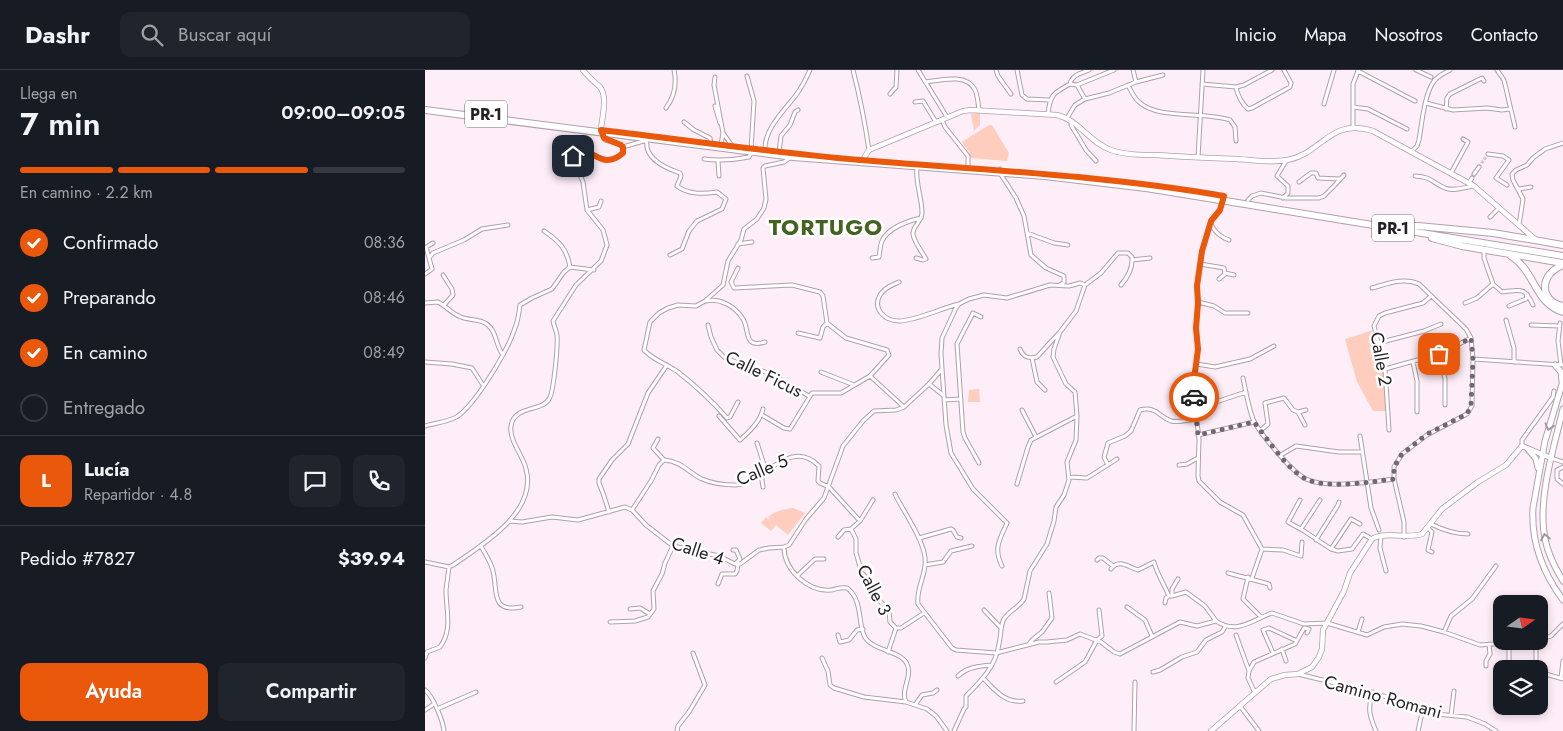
<!DOCTYPE html>
<html lang="es">
<meta charset="utf-8">
<style>
:root{--surface:#171b24;--page:#20242c;--text:#f1f3f6;--muted:#9ea1a6;--line:#363941;--accent:#ea580c}
body{margin:0;font-family:Jost,sans-serif;background:var(--page);color:var(--text);height:100vh;display:flex;flex-direction:column;font-size:19px;white-space:nowrap}
*{box-sizing:border-box;margin:0}
p{font-size:16px;color:var(--muted)}
.icon{flex:none;width:28px;height:28px;fill:none;stroke:currentColor;stroke-width:2;stroke-linecap:round;stroke-linejoin:round}
.map{position:relative;flex:1;overflow:hidden}
.panel{display:flex;flex-direction:column;background:var(--surface);width:425px}
.panel>*{flex:none}
.needle{width:32px;rotate:76deg}
.fabs{position:absolute;left:1068px;top:525px;display:grid;gap:10px}
.fabs a{display:grid;place-items:center;width:55px;height:55px;border-radius:10px;background:var(--surface);box-shadow:0 2px 8px #0003;font-size:25px}
.pin{position:absolute;display:grid;place-items:center;width:42px;height:42px;color:#fff;margin:-21px;border-radius:10px;box-shadow:0 2px 8px #0006}
.courier{position:absolute;display:grid;place-items:center;width:50px;height:50px;margin:-25px;border:4px solid #ea580c;border-radius:50%;background:#fff;color:#222;box-shadow:0 1px 6px #0007}
.summary em{font-style:normal;font-weight:600}
.summary div{display:flex;flex-direction:column-reverse}
.summary{display:flex;align-items:center;justify-content:space-between;height:85px;padding:0 20px}
h1{font-size:32px;font-weight:600;line-height:38px}
.bar{display:grid;grid-template-columns:repeat(4,1fr);gap:8px 5px;align-content:center;height:60px;padding:0 20px}
.bar i{height:6px;border-radius:4px;background:var(--line)}
.bar .selected{background:var(--accent)}
.bar p{grid-column:span 4}
.line{display:flex;align-items:center;gap:12px;padding:0 20px;border-top:1px solid var(--line)}
.line div{flex:1}
.round{display:grid;place-items:center;flex:none;width:52px;height:52px;border-radius:10px;background:var(--page)}
ol{padding:0 20px;list-style:none}
li{display:flex;align-items:center;gap:15px;height:55px}
li p{margin-inline-start:auto}
li .icon{padding:5px;border-radius:50%;background:var(--accent);color:#fff;stroke-width:4}
li:last-child{color:var(--muted)}
li i{width:28px;height:28px;border:2px solid var(--line);border-radius:50%}
.primary-button{display:flex;gap:10px;margin-top:auto;padding:10px 20px}
.primary-button a{flex:1;height:58px;border-radius:10px;background:var(--accent);color:#fff;font-size:20px;font-weight:600;line-height:58px;text-align:center}
.primary-button a+a{background:var(--page);color:var(--text)}
header{display:flex;align-items:center;gap:30px;box-sizing:border-box;height:70px;padding:0 25px;background:var(--surface);border-bottom:1px solid var(--line)}
header strong{font-size:24px}
nav{display:flex;gap:28px;margin-inline-start:auto;font-size:18px}
.search{width:350px;height:45px;background:var(--page);display:flex;align-items:center;gap:12px;box-sizing:border-box;padding:0 18px;border-radius:10px;color:var(--muted);font-size:19px}
main{display:flex;flex:1;min-height:0}
.map>svg:first-child{display:block}
.green{fill:#fecdbd}
.lines{fill:none;stroke-linecap:round;stroke-linejoin:round}
.street-tunnel{stroke:#d3c5cd;stroke-width:3;stroke-dasharray:3 1.5;stroke-linecap:butt}
.street-casing{stroke:#b19fab;stroke-width:5}
.secondary-casing{stroke:#b19fab;stroke-width:6}
.primary-casing{stroke:#b19fab;stroke-width:7}
.highway-casing{stroke:#b19fab;stroke-width:8}
.street{stroke:#fff;stroke-width:3}
.secondary{stroke:#fff;stroke-width:4.5}
.primary{stroke:#fff;stroke-width:5}
.highway{stroke:#fff;stroke-width:6}
.oneway{stroke:#9d9a9c}
.done{stroke:#72676e;stroke-width:5;stroke-dasharray:0 9}
.route{stroke:#ea580c;stroke-width:6}
.labels{text-anchor:middle;stroke-width:5;stroke-linejoin:round;paint-order:stroke}
.shield{fill:#fff;stroke:#676265;stroke-width:1}
.shield-label{font-size:16px;font-weight:bold;fill:#261f23}
.street-label{font-size:18px;fill:#261f23;stroke:#fff}
.district-label{font-size:22px;font-weight:bold;letter-spacing:1px;fill:#446220;stroke:#fff}
</style>
<header>
<strong>Dashr</strong>
<div class="search"><svg class="icon" aria-label="search" viewBox="0 0 24 24"><circle cx="10" cy="10" r="6"/><path d="M15 15l6 6"/></svg>Buscar aquí</div>
<nav><a>Inicio</a><a>Mapa</a><a>Nosotros</a><a>Contacto</a></nav>
</header>
<main>
<section class="panel">
<div class="summary"><div><h1>7 min</h1><p>Llega en</p></div><em>09:00–09:05</em></div>
<div class="bar"><i class="selected"></i><i class="selected"></i><i class="selected"></i><i></i><p>En camino · 2.2 km</p></div>
<ol>
<li><svg class="icon" aria-label="check" viewBox="0 0 24 24"><path d="M5 12l5 5 9-10"/></svg>Confirmado<p>08:36</p></li>
<li><svg class="icon" aria-label="check" viewBox="0 0 24 24"><path d="M5 12l5 5 9-10"/></svg>Preparando<p>08:46</p></li>
<li><svg class="icon" aria-label="check" viewBox="0 0 24 24"><path d="M5 12l5 5 9-10"/></svg>En camino<p>08:49</p></li>
<li><i></i>Entregado</li>
</ol>
<div class="line" style="height:90px"><b class="round" style="background:var(--accent);color:#fff">L</b><div><b>Lucía</b><p>Repartidor · 4.8</p></div><a class="round"><svg class="icon" aria-label="chat" viewBox="0 0 24 24"><path d="M4 5h16v11H9l-5 4z"/></svg></a><a class="round"><svg class="icon" aria-label="phone" viewBox="0 0 24 24"><path d="M5 4h4l2 5-3 2q2 4 5 5l2-3 5 2v4C11 20 4 13 5 4z"/></svg></a></div>
<div class="line" style="height:65px"><div>Pedido #7827</div><b>$39.94</b></div>
<div class="primary-button"><a>Ayuda</a><a>Compartir</a></div>
</section>
<div class="map">
<svg width="1138" height="661" viewBox="0 0 1138 661">
<rect width="100%" height="100%" fill="#feeef8"/>
<!-- green -->
<path class="green" d="M555,43V55L549,61L546,44Z
M564,55H567L584,83L582,91L545,88L544,82L537,72Z
M949,260L960,305L961,341H948L932,312L920,269Z
M554,319L555,332H543L544,320Z
M368,438L380,443L363,465L351,455L346,461L336,453L341,447L347,452L343,447C350,441 359,439 368,438Z"/>
<g class="lines">
<!-- street-tunnel -->
<path class="street-tunnel" d="M1054,97L1063,84"/>
<!-- street casing -->
<g class="street-casing">
<path id="street" d="M428,0C435,27 440,53 444,80
M493,0L522,47
M571,0L573,6L586,24
M592,0L597,25L602,29L624,30
M708,0L711,12
M991,0L1006,7
M1072,0L1079,10L1090,57
M933,1L990,31
M322,6L329,31L326,79
M290,7L289,15L298,63L308,77
M501,12C516,10 542,3 550,20C553,26 553,34 554,40
M645,14L652,15L689,0
M777,14L811,17L819,15L847,0
M652,15L660,29
M703,15C706,21 709,28 714,32C733,50 779,41 805,50L810,57L811,71
M811,17C812,24 817,34 823,39L827,38L865,17L866,13L859,0
M465,24L471,17L472,0
M490,32L498,31L511,52
M1001,33L1028,40L1062,38L1077,40L1085,39
M899,34L909,0
M290,36L295,53
M928,37L943,39L982,59
M241,38C250,26 252,14 249,0
M1021,39L1022,28L1025,24L1057,8L1059,11
M623,44C625,25 628,23 645,14C647,5 656,3 664,0
M642,48L650,35L660,29L684,23L711,12L738,5
M517,50L520,57L543,86V97
M646,51V55L661,80L671,91
M259,52L269,60L285,68L286,74
M928,57V14L933,1
M176,63L180,70L194,74L198,77
M296,75L298,63
M198,77L222,70C219,88 240,98 255,103L256,106L252,116C264,125 279,124 292,122L301,129L297,139L272,151L264,161L257,179L245,185
M340,80C339,59 359,41 371,25C377,17 381,9 385,0
M354,82L356,66L365,55L370,42L373,40
M986,82L992,76L994,70C997,53 999,25 1009,11C1013,6 1019,3 1025,0
M1063,84L1078,86L1084,90L1071,108L1082,115
M773,87L778,0
M279,89C294,91 309,90 324,87L326,83
M293,91L294,106
M575,99V103L591,128L599,146L606,185L621,198L639,206V212L635,215
M1026,103L1043,72L1038,69
M1049,104L1054,97
M990,106C1008,107 1007,113 1020,118C1028,122 1040,117 1049,116
M874,112L886,103H891L893,108L915,109
M1044,113L1047,108
M1094,119L1106,117
M799,126L795,140L786,151L777,181L772,216L773,232L771,258L773,279L768,318L774,369L773,406L774,411L795,432L818,445L837,479L827,508
M858,128L863,123V116L852,106L861,91
M823,130L827,126L836,123L861,128H894L899,126L910,115L919,105
M162,140L174,137L176,131
M1065,147L1074,138
M786,153C788,161 797,168 804,170
M1094,155L1098,129L1088,110L1087,104L1091,100L1102,95L1108,88L1120,79L1138,73
M119,161C134,171 142,179 145,197
M602,163L629,173L643,175
M313,174L327,172
M1059,181V188L1068,214L1077,222C1096,220 1099,216 1108,235
M4,188L8,183L39,170L57,159L83,155
M447,188L454,187C455,182 455,175 457,171C463,158 483,151 496,148
M491,188L498,190L501,189C497,182 489,172 488,164C487,157 497,151 497,143C497,127 490,113 492,97
M707,190L725,188
M775,194L799,198L800,204L794,209
M313,198L306,212L309,218L367,215L395,222L398,226L402,253L421,268L462,280L464,285L445,306L416,323H387L365,359L359,358L337,345
M800,203L809,205
M0,204L7,199L1,177L8,173
M18,205L27,219L28,225L19,235
M474,212C467,215 459,218 455,225C447,239 460,251 474,251C491,251 516,238 534,234
M660,215L676,203L693,183H703L707,187C708,198 703,207 696,215
M947,218C962,214 979,207 994,214L1041,259L1046,268L1048,289L1047,336L1042,344L1002,365L977,384L969,397V409L979,452V467
M281,231C295,228 310,236 318,249C325,260 318,279 340,272
M773,232L789,236L800,243H823
M0,233L13,232C21,236 27,244 36,247C45,251 57,248 65,257C72,265 71,276 78,285
M1040,233L1052,228L1068,214
M1084,236L1101,229L1102,224
M1081,250L1089,278V292
M1135,253L1133,271L1136,295
M283,255L286,267L292,280L300,288L346,304L384,326
M1106,255L1135,256
M373,263L395,268L398,257L402,253
M953,273L999,261L1016,254
M595,279C598,287 603,289 612,287L633,264
M1014,284L1020,309V335
M607,288L612,312L620,320
M1048,289L1138,295
M0,292L27,294L47,298L58,315
M988,292L992,311V342
M772,294L790,297L825,289L849,276
M960,299L1014,284L1046,268
M396,302L429,315
M445,306L479,337
M818,308C821,322 823,336 828,349C834,363 868,403 881,409C902,419 946,412 969,409
M504,314L518,325
M519,330L536,329
M313,332L305,347L302,348C287,331 271,316 253,302C242,294 228,290 219,280L225,252L234,243L243,238L253,235L271,236L280,231L298,215L303,191L316,170L319,159L332,149L339,138L341,129L338,98L340,96L359,92L366,87L367,84
M770,339L821,322
M597,340L611,367
M873,342L881,340
M294,346L315,370C324,362 335,352 338,339
M0,356C10,353 24,352 33,346C52,332 83,280 90,258C93,251 94,243 95,235L107,228L127,219L139,202L145,197L169,200
M836,360L843,354L840,333L859,328L868,340L873,342L880,355
M964,360L960,299L949,256L954,246L960,243L998,233L1006,226
M773,365L829,352
M935,366L946,438L954,460
M233,369L228,378L239,390
M332,373L341,401
M1097,376V370L1128,327L1129,321
M856,385L871,376L914,382H937
M1126,388L1138,392
M554,393L540,368L538,362L532,274L548,243L556,247
M683,395L679,387L683,373L700,366L706,361L715,340C731,336 733,346 746,351C754,353 762,350 771,349
M754,395L762,394L773,388
M1138,397L1132,400V409L1138,414
M336,404L338,417
M644,407L662,408L692,389
M592,414L603,377L606,370L652,346
M470,424C479,443 503,475 500,495C499,509 491,520 493,534L527,578L531,580L571,583L614,572H622L642,570L655,564L676,572L689,582L695,584L755,552L772,556L791,551C812,565 827,550 847,543L879,554L902,553L942,565L959,557L977,554L996,556L1019,562L1055,575L1107,571
M448,430L435,451L426,459L431,469V483L437,503L450,518L455,531L464,541L465,552L471,558
M875,430L863,452L879,461L906,479L913,481L927,479L938,464L947,469
M207,440L226,411L234,395L239,390C256,391 263,402 277,409C286,413 301,415 311,415C338,414 365,366 394,396L393,411L395,413L404,417L435,451
M184,442L179,426L174,413V409L187,390L203,374L223,323L242,295
M85,451L97,452L127,447L153,450L200,437L207,440L221,455L248,476L294,486L310,494H315L334,480L344,478L359,477L364,475L381,449L399,428L418,376L438,351L449,341L471,340L479,337L504,314L517,299
M1006,454C1018,460 1029,464 1043,464
M1003,458L1007,462L1003,480L1007,482
M876,459L895,430
M956,466L955,478L961,501
M413,467L419,460L426,459
M494,468L526,459L528,460L532,467L536,468
M891,470L913,435L914,432
M56,476C60,484 66,492 68,501C73,521 65,543 96,537
M359,477C359,500 383,522 406,520C412,519 416,517 422,518C440,531 431,560 443,571C453,581 477,582 482,594C488,606 475,620 481,632L502,639L511,646L522,661
M837,479L858,480L876,486L877,472
M906,479L926,449L935,454
M308,480H311L315,489L310,494
M672,490L674,488H678L688,496
M0,492L24,497
M500,495L518,492L526,481L547,476
M577,496C568,478 575,469 582,453L548,419L526,383L521,355L516,284L517,268L531,238L534,234L544,229L559,225L582,228L625,215L644,216L655,213L660,215
M24,497L28,495C57,475 113,442 101,399C98,385 84,371 86,356C89,335 117,342 124,329C129,322 133,274 132,265C131,260 129,256 128,251L151,215L176,191L182,175L178,160L162,140L158,112L147,87C162,68 174,103 198,83V77
M686,499C694,488 703,497 713,500L729,492C732,504 739,514 744,526H747
M803,503L844,514L845,518
M372,506L390,489H399
M823,507L818,529L836,547
M293,514L297,504H310L312,501L313,494
M747,525V519L753,509
M747,526L761,522L780,536L791,551
M740,533L741,528L744,526
M702,537L720,550L727,566
M205,539L215,538L225,544
M559,540L576,558
M185,552L210,551L223,547L229,539L228,521L237,504L240,493L248,476
M471,558H476L499,543
M933,562L937,549
M1019,562L1026,546L1047,529L1071,496
M413,565L415,572L424,570L432,560L438,559
M811,565L824,601L823,608L830,623
M1114,570L1126,566L1138,554
M1084,573V599
M604,574L607,570L617,562L627,548L624,523
M857,579L861,591
M463,582L471,558
M848,583L838,560L844,558L872,571
M0,588L2,582L15,577C28,560 21,540 21,520C22,512 23,504 24,497
M397,588L403,601L405,615L409,618L439,627L481,632
M1061,596V591L1065,584L1064,574
M1111,599V575
M824,601L829,592L870,574L879,558L884,559L882,563
M728,602L735,600L757,587L772,582L781,570L797,562L800,557
M1114,602L1138,609
M873,604L947,622L1011,644L1042,647L1060,654L1071,661
M533,606C542,597 555,596 567,595
M1136,608L1138,591
M559,609C571,621 580,633 598,631
M631,612L660,592L672,570L677,566L674,540
M0,620C8,626 18,651 19,661
M947,622C943,640 944,645 951,661
M490,635L497,625L508,623L512,620
M815,636L834,661
M12,639L51,622
M0,640L9,634
M1026,645L1029,621
M252,661L253,656L264,642L280,615L268,583
M529,661L539,639L541,637V626C556,611 571,596 574,574C576,567 575,559 578,551C582,541 594,538 599,529L605,501L622,474L629,451L631,437L639,425L644,410L642,392L651,370L652,346L650,322L641,314L628,287L629,279L635,262L651,241L660,215
M709,661L710,612
M993,661L998,638"/>
</g>
<!-- secondary casing -->
<g class="secondary-casing">
<path id="secondary" d="M158,0C163,7 169,11 175,17C183,26 177,48 176,59
M436,93L444,80L538,41L546,40L632,45C654,50 665,73 686,80C700,85 717,85 732,85C758,87 785,88 812,89C828,90 846,93 862,90C897,84 905,47 948,61L1049,116L1111,170
M786,661L846,609L860,605L873,604L887,597L894,587L897,579L898,560L919,521L925,503L947,469C958,461 982,469 997,464L1017,439L1053,412L1081,395L1097,376L1126,388"/>
</g>
<!-- primary casing -->
<g class="primary-casing">
<path id="primary" d="M1130,295L1136,302L1137,312
M1138,311L1120,371L1108,438C1106,472 1118,503 1138,530
M1138,339C1129,377 1112,430 1120,469C1123,484 1130,498 1138,511
M1103,379L1111,389L1113,398"/>
</g>
<!-- highway casing -->
<g class="highway-casing">
<path id="highway" d="M0,40L368,87L620,106L721,118L1138,186
M983,156H993L1068,163L1138,175
M1007,168L1037,176L1138,193
M1086,186C1111,202 1109,233 1138,242
M1138,195C1115,203 1113,231 1138,236"/>
</g>
<!-- street -->
<use href="#street" class="street"/>
<!-- secondary -->
<use href="#secondary" class="secondary"/>
<!-- primary -->
<use href="#primary" class="primary"/>
<!-- highway -->
<use href="#highway" class="highway"/>
</g>
<!-- one-way arrows -->
<defs><path id="oneway-chevron" d="M-2-3.5L2.5 0L-2 3.5" fill="none" stroke-width="1.6" stroke-linecap="round" stroke-linejoin="round" transform="scale(1.25)"/></defs>
<g class="oneway">
<use href="#oneway-chevron" transform="translate(1124 357) rotate(107)"/>
<use href="#oneway-chevron" transform="translate(1120 467) rotate(-101)"/>
</g>
<g class="lines">
<!-- done -->
<path class="done" d="M769,327L773,365L829,352C843,369 861,399 881,409C901,419 946,412 969,409V397L977,384L1002,364L1042,344L1046,336L1048,289L1046,268L1014,284"/>
<!-- route -->
<path class="route" d="M148,86C167,70 174,104 198,83V77L196,75L179,68L176,60C263,70 349,83 435,90C557,100 678,105 799,126L795,140L786,151L777,181L772,216L773,233L771,258L773,279L768,318L769,327"/>
</g>
<g class="labels">
<!-- shield labels -->
<g class="shield">
<rect x="40" y="30.5" width="42" height="27" rx="4"/>
<rect x="947" y="144.5" width="42" height="27" rx="4"/>
</g>
<g class="shield-label">
<text x="61" y="50">PR-1</text>
<text x="968" y="164">PR-1</text>
</g>
<!-- street labels -->
<g class="street-label">
<text transform="translate(956 289) rotate(80)" y="6">Calle 2</text>
<text transform="translate(339 304) rotate(26)" y="6">Calle Ficus</text>
<text transform="translate(337 400) rotate(-23)" y="6">Calle 5</text>
<text transform="translate(273 481) rotate(18)" y="6">Calle 4</text>
<text transform="translate(449 520) rotate(63)" y="6">Calle 3</text>
<text transform="translate(958 627) rotate(15)" y="6">Camino Romani</text>
</g>
<!-- district labels -->
<g class="district-label">
<text x="401" y="165">TORTUGO</text>
</g>
</g>
</svg>
<div class="fabs">
<a><svg class="needle" viewBox="-14 -14 28 28"><path d="M0-13l5 13h-10z" fill="#e53935"/><path d="M0 13l5-13h-10z" fill="#9ea1a6"/></svg></a>
<a><svg class="icon" aria-label="layers" viewBox="0 0 24 24"><path d="M12 4l9 5-9 5-9-5zM3 14l9 5 9-5"/></svg></a>
</div>
<div class="pin" style="left:1014px;top:284px;background:#ea580c"><svg class="icon" aria-label="bag" viewBox="0 0 24 24"><path d="M5 8h14l-1 12H6zM9 8a3 3 0 0 1 6 0"/></svg></div>
<div class="pin" style="left:148px;top:86px;background:#1f2937"><svg class="icon" aria-label="home" viewBox="0 0 24 24"><path d="M3 11l9-7 9 7M6 9v11h12V9"/></svg></div>
<div class="courier" style="left:769px;top:327px"><svg class="icon" aria-label="car" viewBox="0 0 24 24"><path d="M5 17H2v-5l4-1 3-4h7l3 4 3 1v5h-3M9 17h6M6 11h13"/><circle cx="7" cy="17" r="2"/><circle cx="17" cy="17" r="2"/></svg></div>
</div>
</main>
